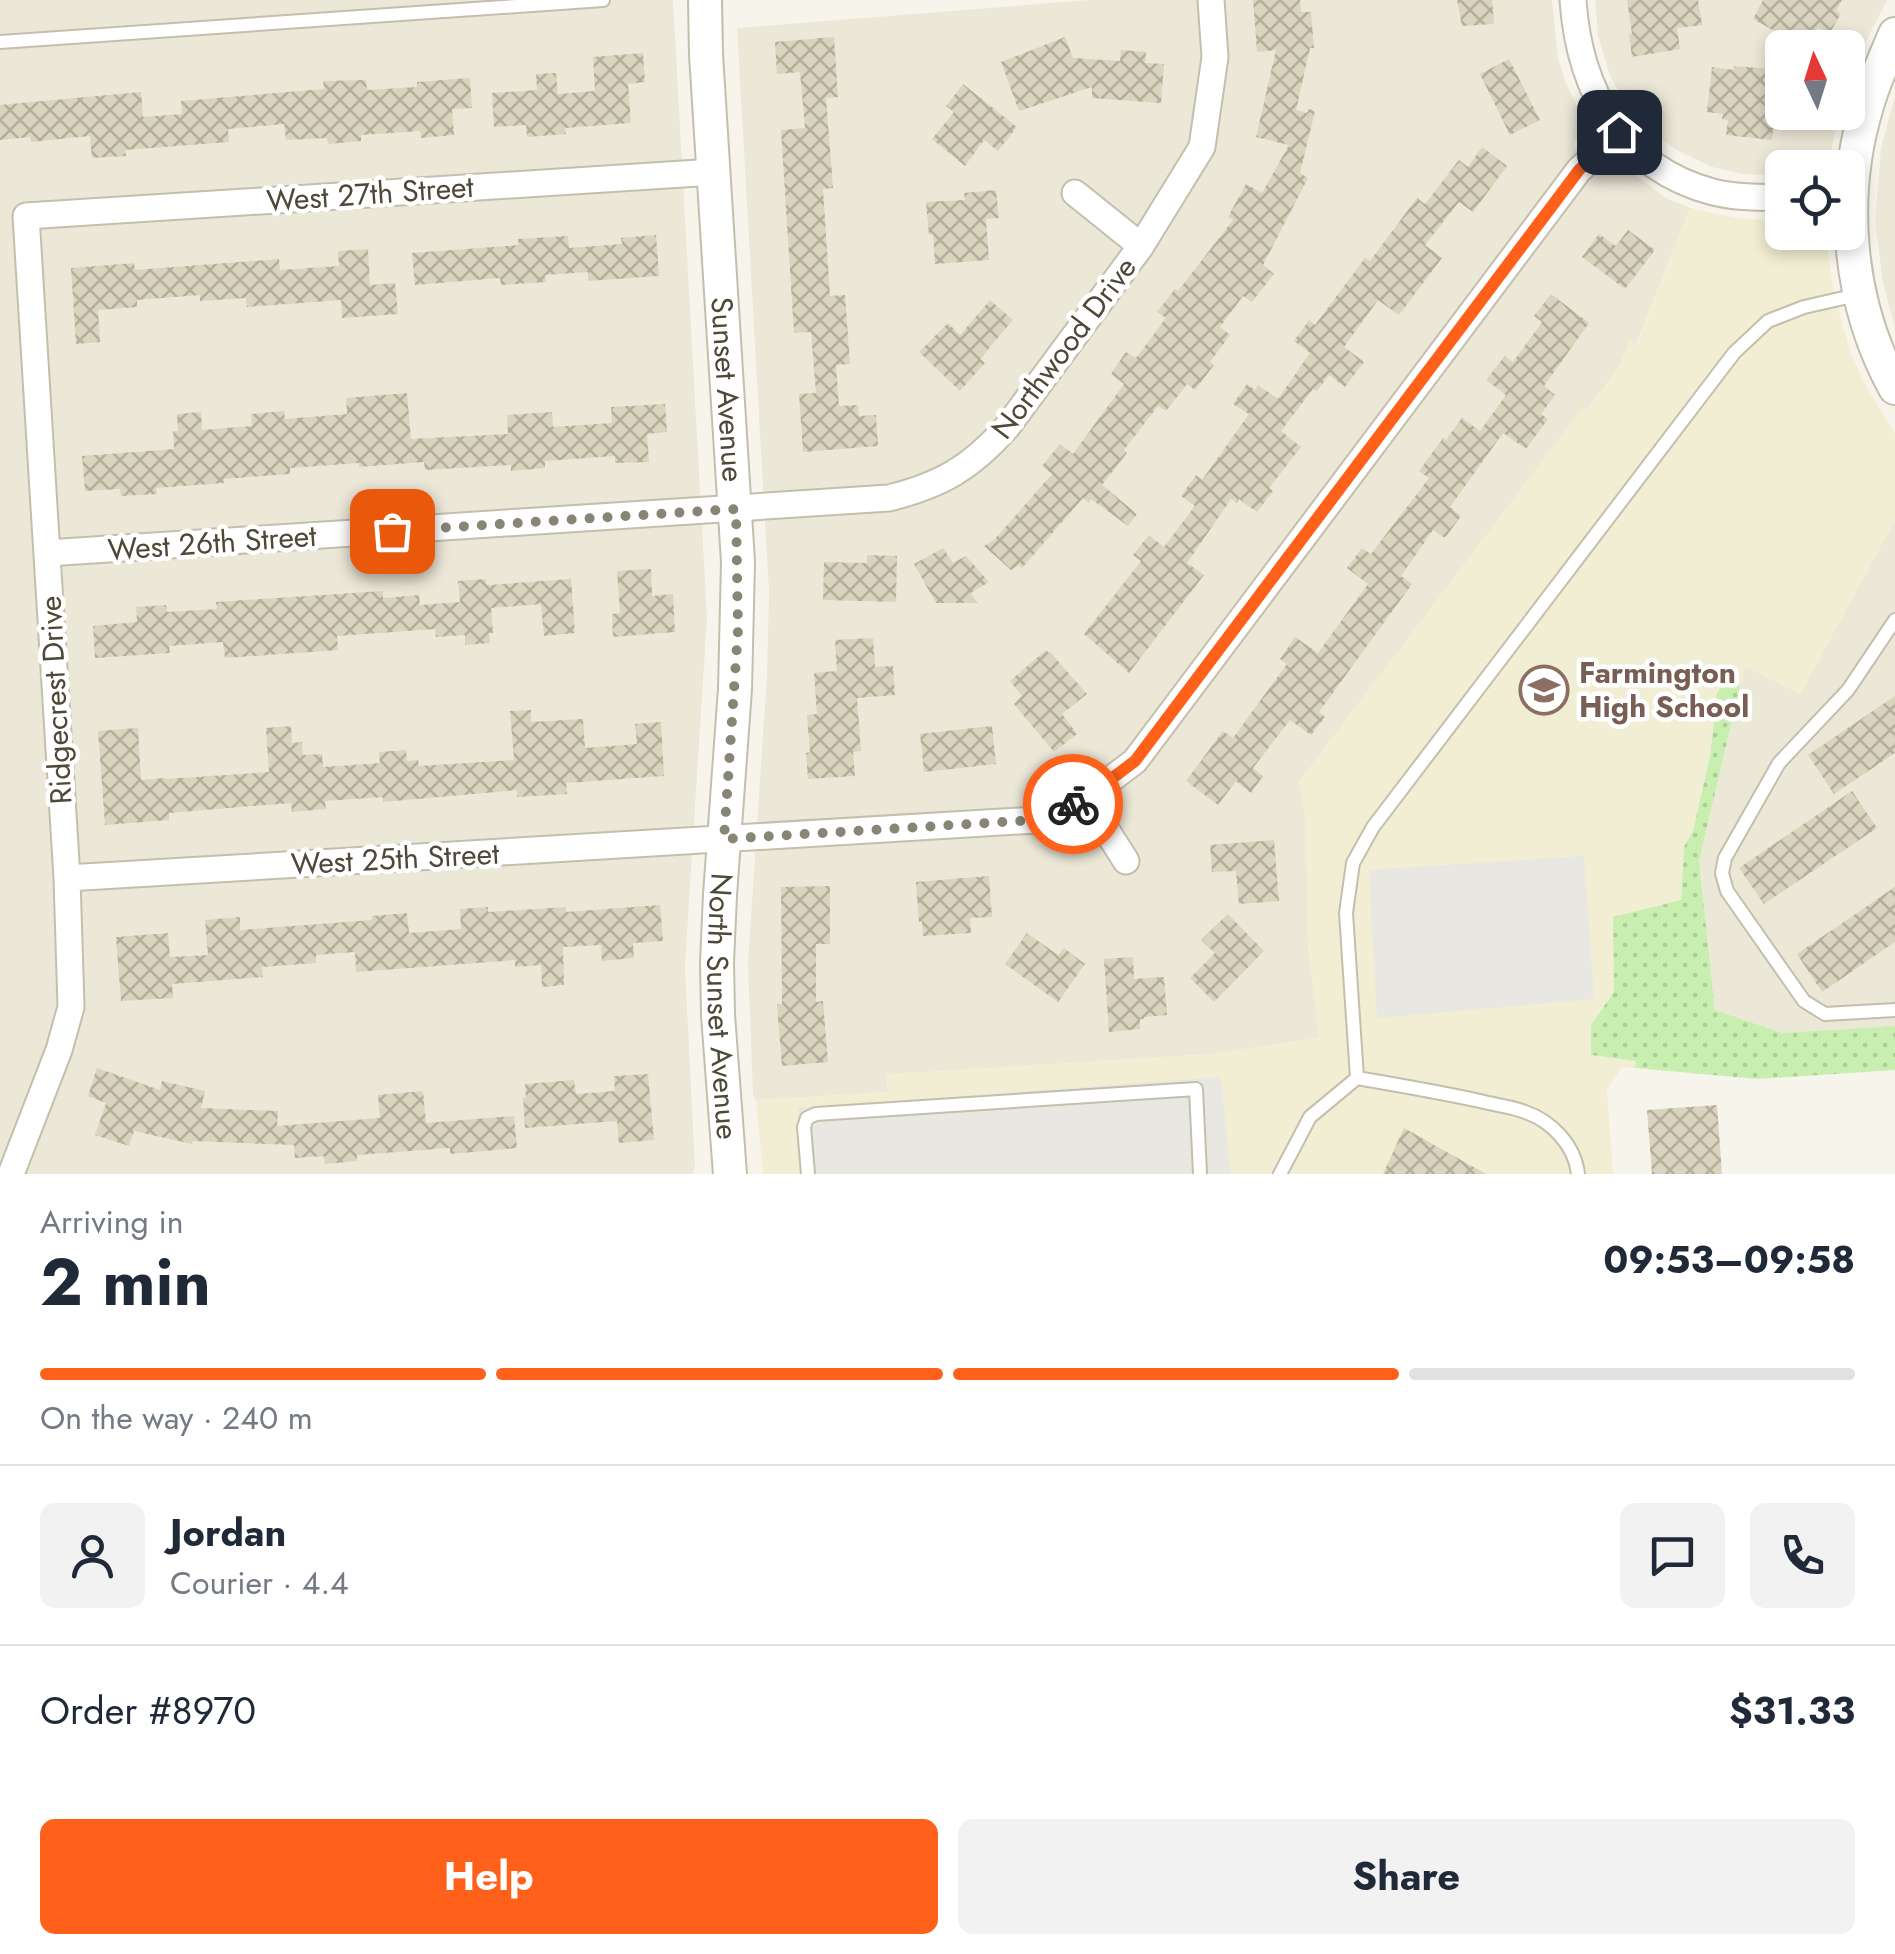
<!DOCTYPE html>
<meta charset="utf-8">
<style>
:root{--surface:#fff;--page:#f2f2f3;--text:#1f2937;--muted:#747a83;--line:#e0e1e3;--accent:#ff601a}
body{margin:0;font-family:Jost,sans-serif;background:var(--page);color:var(--text);height:100vh;display:flex;flex-direction:column;font-size:38px;white-space:nowrap}
*{box-sizing:border-box;margin:0}
p{font-size:32px;color:var(--muted)}
.icon{flex:none;width:55px;height:55px;fill:none;stroke:currentColor;stroke-width:2;stroke-linecap:round;stroke-linejoin:round}
.map{position:relative;height:1174px;overflow:hidden}
.side{display:flex;flex-direction:column;background:var(--surface);flex:1}
.side>*{flex:none}
.needle{width:65px;rotate:356deg}
.buttons{position:absolute;left:1765px;top:30px;display:grid;gap:20px}
.buttons a{display:grid;place-items:center;width:100px;height:100px;border-radius:15px;background:var(--surface);box-shadow:0 5px 15px #0003;font-size:50px}
.pin{position:absolute;display:grid;place-items:center;width:85px;height:85px;color:#fff;margin:-42px;border-radius:20px;box-shadow:0 5px 15px #0006}
.courier{position:absolute;display:grid;place-items:center;width:100px;height:100px;margin:-50px;border:8px solid #ff601a;border-radius:50%;background:#fff;color:#222;box-shadow:0 2px 12px #0007}
.head em{font-style:normal;font-weight:700}
.head div{display:flex;flex-direction:column-reverse}
.head{display:flex;align-items:center;justify-content:space-between;height:170px;padding:0 40px}
h1{font-size:65px;font-weight:700;line-height:75px}
.bar{display:grid;grid-template-columns:repeat(4,1fr);gap:15px 10px;align-content:center;height:120px;padding:0 40px}
.bar i{height:12px;border-radius:8px;background:var(--line)}
.bar .selected{background:var(--accent)}
.bar p{grid-column:span 4}
.line{display:flex;align-items:center;gap:25px;padding:0 40px;border-top:2px solid var(--line)}
.line div{flex:1}
.round{display:grid;place-items:center;flex:none;width:105px;height:105px;border-radius:15px;background:var(--page)}
.button{display:flex;gap:20px;margin-top:auto;padding:20px 40px}
.button a{flex:1;height:115px;border-radius:15px;background:var(--accent);color:#fff;font-size:40px;font-weight:700;line-height:115px;text-align:center}
.button a+a{background:var(--page);color:var(--text)}
.map>svg:first-child{display:block}
.residential{fill:#ece8d8}
.education{fill:#f1eed3}
.grass{fill:url(#grass-dots)}
.parking{fill:#e8e7e2}
.building{fill:url(#building-cross-hatch)}
.lines{fill:none;stroke-linecap:round;stroke-linejoin:round}
.service-casing{stroke:#c4bfac;stroke-width:16}
.minor-casing{stroke:#c4bfac;stroke-width:29}
.tertiary-casing{stroke:#c4bfac;stroke-width:36}
.service{stroke:#fff;stroke-width:12}
.minor{stroke:#fff;stroke-width:25}
.tertiary{stroke:#fff;stroke-width:32}
.done{stroke:#888576;stroke-width:10;stroke-dasharray:0 18}
.route{stroke:#ff601a;stroke-width:12}
.labels{text-anchor:middle;stroke-width:9;stroke-linejoin:round;paint-order:stroke}
.street-label{font-size:30px;fill:#4d4837;stroke:#fff}
.education-label{font-size:30px;font-weight:bold;fill:#785e54;stroke:#fff;text-anchor:start}
</style>
<div class="map">
<svg width="1895" height="1174" viewBox="0 0 1895 1174">
<defs>
<pattern id="grass-dots" width="8" height="8" patternUnits="userSpaceOnUse" patternTransform="scale(2.5)"><rect width="8" height="8" fill="#c9efb0"/><path d="M2 2h.1M6 6h.1" fill="none" stroke="#aece98" stroke-width="1.8" stroke-linecap="round"/></pattern>
<pattern id="building-cross-hatch" width="8" height="8" patternUnits="userSpaceOnUse" patternTransform="scale(2.5)"><rect width="8" height="8" fill="#dad4bf"/><path d="M0 0l8 8M0 8l8-8" fill="none" stroke="#b3ae9c"/></pattern>
</defs>
<rect width="100%" height="100%" fill="#f7f5eb"/>
<!-- residential -->
<path class="residential" d="M0,0H673L707,617L685,967L695,1168L693,1174H0Z
M1089,0H1552L1558,58L1565,81L1582,116V128L1573,146L1605,175L1614,170L1630,171L1666,198L1690,208L1636,345L1630,342L1618,369L1587,410L1584,407L1299,782L1306,817L1308,945L1319,1038L1212,1054L887,1075L888,1092L756,1100L753,1095L748,964L767,674L769,592L737,28Z
M1595,0H1887L1861,51L1848,87V48H1782V112L1840,113L1827,167L1782,168V176L1743,174L1712,167L1678,151L1654,133L1624,101L1610,76L1598,35Z
M1895,96V328L1883,283L1875,221L1881,148Z
M1895,520V1026L1783,1033L1715,1010L1699,862L1745,666L1800,694Z"/>
<!-- education -->
<path class="education" d="M1690,208L1735,218L1782,221V232L1825,233L1834,294L1849,348L1863,381L1895,434V520L1800,694L1746,666L1740,686L1732,668L1724,679L1717,693L1710,756L1693,831L1684,847L1681,900L1613,918L1614,992L1591,1025L1592,1055L1636,1061L1635,1068L1622,1067L1607,1090L1613,1174H763L756,1100L888,1092L887,1074L1212,1054L1319,1038L1308,945L1306,817L1299,782L1583,407L1588,409L1618,370L1630,341L1637,344Z"/>
<!-- grass -->
<path class="grass" d="M1732,668L1740,686L1699,862L1715,1010L1783,1033L1895,1026V1070L1757,1079L1635,1068L1636,1061L1591,1055V1025L1614,992L1613,917L1681,900L1684,847L1693,831L1710,756L1717,693Z"/>
<!-- parking -->
<path class="parking" d="M1584,856L1594,999L1377,1018L1369,870Z
M1221,1077L1230,1174H801L798,1108Z"/>
<!-- building -->
<path class="building" d="M1253,0H1300L1301,12H1311L1314,48H1310L1296,110L1307,113L1309,109L1315,111L1300,173L1308,178L1263,265L1274,274L1252,302L1243,296L1220,327L1230,335L1210,362L1214,365L1195,390L1187,384L1166,411L1158,406L1124,450L1127,453L1102,485L1137,514L1128,526L1091,499L1089,503L1083,498L1022,568L1019,565L1011,570L984,546L994,540L1052,474L1042,466L1060,444L1073,454L1124,384L1111,374L1126,352L1136,358L1166,318L1157,312L1175,289L1178,291L1233,220L1228,217L1246,184L1262,193L1289,145L1256,137L1276,50L1257,52Z
M1457,0H1492L1494,24L1462,26Z
M1627,0H1698L1702,25L1677,28L1680,49L1632,57L1629,34H1632Z
M1763,0H1842L1836,11L1841,14L1829,34L1818,27L1805,48L1753,19Z
M834,37L838,97L826,98L833,188L823,189L830,296L845,295L850,364L836,365L839,406L858,405L859,416L876,415L878,446L803,452L799,394L816,393L811,332L794,333L781,130L805,128L800,72L777,74L775,42Z
M1065,37L1073,58L1120,61L1121,50L1146,52L1145,63L1164,64L1161,103L1092,98V87L1019,111L1001,62Z
M643,53L645,82L628,84L631,123L565,128L566,134L527,137L526,125L494,127L492,93L537,90L536,74L556,73L558,94L595,91L593,57Z
M1509,59L1540,120L1510,135L1480,74Z
M1734,66L1782,70V130L1773,129L1772,140L1726,135L1728,120L1722,119L1723,114L1707,112L1712,67L1734,70Z
M470,78L472,108L452,109L454,135L421,138L420,131L361,135V141L328,144L327,138L286,140L284,124L228,129L229,142L125,150L126,156L92,158L90,136L31,142L30,137L0,140V105L141,92L143,117L182,114L181,101L324,89L323,81L366,80L367,90L417,87V82Z
M963,84L1017,127L998,151L984,140L965,166L932,139L954,112L946,106Z
M1482,147L1507,166L1473,212L1459,202L1425,245L1442,258L1399,315L1378,300L1344,347L1364,362L1345,387L1329,375L1317,391L1313,389L1281,431L1301,447L1269,488L1273,491L1257,512L1239,499L1237,503L1231,499L1187,563L1204,575L1129,673L1084,634L1141,561L1133,555L1149,535L1164,547L1195,506L1181,496L1196,475L1202,480L1249,414L1233,404L1247,384L1255,390L1258,385L1278,399L1310,353L1294,341L1309,320L1315,325L1365,258L1370,261L1417,198L1425,204L1459,160L1468,167Z
M996,190L999,218L986,219L989,260L935,264L933,234L929,235L926,202L965,200L964,193Z
M1628,230L1655,250L1625,289L1582,257L1599,234L1616,246Z
M656,235L659,276L588,281V272L545,275L546,282L501,285L500,278L415,285L412,253L519,245L518,239L568,236L569,248L622,244L621,238Z
M368,249L370,285L395,283L398,314L342,318L341,300L247,307L246,298L200,301V295L137,300V307L98,310L100,342L76,344L71,268L134,263L135,270L279,259L280,270L339,266L338,251Z
M1551,294L1589,323L1544,386L1555,395L1541,414L1548,419L1526,449L1503,433L1450,507L1461,516L1445,538L1433,530L1401,576L1412,584L1319,712L1325,717L1311,735L1290,720L1253,768L1263,776L1251,793L1236,781L1218,805L1186,781L1223,731L1233,738L1287,664L1280,659L1295,637L1318,653L1368,584L1347,568L1362,548L1371,554L1429,478L1419,471L1443,438L1446,440L1462,418L1480,431L1506,395L1486,380L1505,356L1513,362L1542,322L1534,316Z
M990,300L1013,320L980,359L985,363L960,391L919,352L948,323L960,335Z
M407,393L411,439L508,434L507,415L552,412L553,427L612,423L611,407L665,404L667,432L647,434L649,462L615,463V456L545,461V468L511,471V465L425,470L424,462L359,467V463L290,468V474L224,479V483L156,488L157,494L121,496L120,489L85,491L82,456L174,449L173,431H178L177,414L201,412L202,430L252,426L251,414L284,411L285,419L347,414L346,398Z
M943,548L953,563L966,556L989,582L971,593L977,603H936L914,564Z
M867,555L897,556L896,602L823,600L824,562L867,563Z
M651,569L652,596L673,594L675,632L613,637L612,614L620,613L617,571Z
M486,579V584L489,585L571,579L575,633L544,636L541,604L491,608L493,633H489L490,643L465,645V635L436,637L435,629L337,636L338,650L225,658L223,642L169,646L170,653L95,658L93,626L137,622L136,607L166,605L167,612L217,609L216,602L383,591V598L419,595L420,605L460,602L458,581Z
M873,638L875,667L893,666L895,695L857,698L861,751L853,752L855,776L808,779L806,753L810,752L807,715L817,714L814,673L837,671L835,640Z
M1046,650L1049,653L1050,652L1087,694L1062,714L1077,734L1054,752L1014,704L1022,696L1010,681Z
M1895,696V753L1834,794L1808,755Z
M531,710V722L583,719L585,748L637,744L635,724L661,722L664,776L566,783L567,794L517,797V790L383,802V797L325,801L326,809L292,812L291,803L169,813V820L105,825L98,731L138,728L141,780L166,778V779L269,772L266,728L291,726L292,743L302,742L303,755L322,754L323,767L380,763L379,752L406,750L407,761L418,760L419,766L514,760L510,711Z
M992,726L996,764L924,772L920,734Z
M1852,791L1877,828L1764,904L1739,868Z
M1274,840L1279,901L1239,904L1236,871L1212,872L1210,845Z
M989,876L992,917L970,918L971,933L923,936L922,921L919,922L916,882Z
M830,886V944H816V1002L823,1001L828,1062L782,1066L777,1004H782L781,887Z
M1895,887V942L1822,992L1797,954Z
M660,905L663,941L633,943L634,958L602,961L601,945L563,947L564,985L542,987L541,965L515,967V960L356,972L355,952L316,955V963L262,967L263,977L172,984L173,998L121,1001L116,937L168,933L170,957L208,955L205,920L240,917V930L372,920V916L407,913L409,933L461,929L460,909L488,907V912L566,907V912Z
M1228,914L1264,951L1214,1002L1190,978L1215,953L1201,940Z
M1027,933L1058,955L1064,948L1085,964L1058,1002L1005,964Z
M1133,957L1134,979L1164,977L1167,1015L1144,1017V1019H1140V1029L1109,1032L1104,959Z
M97,1068L160,1090L162,1081L205,1091L201,1108L278,1111L277,1126L380,1118L378,1095L423,1091L426,1123L514,1116L517,1148L450,1154V1148L357,1155V1161L325,1164L324,1156L295,1158L294,1145L193,1141L192,1144L134,1131L129,1146L95,1135L106,1103L88,1096Z
M648,1074L654,1140L619,1143L617,1121L525,1128L523,1098H526L525,1084L574,1080L576,1094L615,1091L614,1076Z
M1717,1105L1722,1174H1652L1647,1110Z
M1404,1128L1486,1174H1383Z"/>
<g class="lines">
<!-- service casing -->
<g class="service-casing">
<path id="service" d="M0,42L603,0
M1895,620L1848,690L1779,763L1725,858L1722,873L1727,891L1804,1001L1825,1014L1895,1010
M1357,1078L1346,913L1353,863L1373,827L1734,353L1768,321L1804,307L1857,295
M808,1174L804,1127L807,1118L816,1114L1196,1089L1200,1174
M1280,1174L1310,1117L1357,1078C1398,1085 1439,1092 1480,1101C1494,1105 1511,1106 1525,1112C1552,1121 1575,1146 1578,1174"/>
</g>
<!-- minor casing -->
<g class="minor-casing">
<path id="minor" d="M1573,0C1579,89 1621,168 1713,192C1736,198 1759,197 1782,198
M1075,193L1141,246
M47,553L889,498C941,485 971,468 1007,427L1141,246L1202,147L1215,57L1211,0
M1086,798L1126,861
M67,878L1036,820L1086,798L1135,761L1579,170L1619,133
M11,1174L59,1050L71,1007L67,878L26,216L714,172"/>
</g>
<!-- tertiary casing -->
<g class="tertiary-casing">
<g id="tertiary">
<path id="s1" d="M705,0L706,54L738,562L735,689L720,895L717,962L718,1015L730,1174"/>
<path d="M1895,34C1885,58 1874,81 1867,106C1839,198 1848,303 1895,388"/>
</g>
</g>
<!-- service -->
<use href="#service" class="service"/>
<!-- minor -->
<use href="#minor" class="minor"/>
<!-- tertiary -->
<use href="#tertiary" class="tertiary"/>
</g>
<g class="lines">
<!-- done -->
<path class="done" d="M392,531L736,509L738,630L724,839L1036,820L1073,804"/>
<!-- route -->
<path class="route" d="M1073,804L1086,798L1135,761L1579,170L1619,132"/>
</g>
<!-- icons -->
<defs>
<g id="school-ring" transform="scale(2.5)"><circle r="9.5" fill="#fff" stroke="#8d6e63" stroke-width="1.5"/><path d="M0-5L7-2L0 1L-7-2ZM-4 1L0 2.5L4 1V4Q0 6-4 4Z" fill="#8d6e63"/></g>
</defs>
<g fill-rule="evenodd">
<use href="#school-ring" x="1544" y="690"/>
</g>
<g class="labels">
<!-- street labels -->
<g class="street-label">
<text transform="translate(370 194) rotate(-4)" y="10">West 27th Street</text>
<text transform="translate(1064 348) rotate(-53)" y="10">Northwood Drive</text>
<text dy="10" stroke="none"><textPath href="#s1" startOffset="390">Sunset Avenue</textPath></text>
<text transform="translate(212 543) rotate(-4)" y="10">West 26th Street</text>
<text transform="translate(56 700) rotate(-93)" y="10">Ridgecrest Drive</text>
<text transform="translate(395 859) rotate(-3)" y="10">West 25th Street</text>
<text dy="10" stroke="none"><textPath href="#s1" startOffset="1008">North Sunset Avenue</textPath></text>
</g>
<!-- education labels -->
<g class="education-label">
<text x="1579" y="683">Farmington<tspan x="1579" dy="34">High School</tspan></text>
</g>
</g>
</svg>
<div class="buttons">
<a><svg class="needle" viewBox="-14 -14 28 28"><path d="M0-13l5 13h-10z" fill="#e53935"/><path d="M0 13l5-13h-10z" fill="#747a83"/></svg></a>
<a><svg class="icon" aria-label="locate" viewBox="0 0 24 24"><circle cx="12" cy="12" r="6"/><path d="M12 2v4M12 18v4M2 12h4M18 12h4"/></svg></a>
</div>
<div class="pin" style="left:392px;top:531px;background:#ea580c"><svg class="icon" aria-label="bag" viewBox="0 0 24 24"><path d="M5 8h14l-1 12H6zM9 8a3 3 0 0 1 6 0"/></svg></div>
<div class="pin" style="left:1619px;top:132px;background:#1f2937"><svg class="icon" aria-label="home" viewBox="0 0 24 24"><path d="M3 11l9-7 9 7M6 9v11h12V9"/></svg></div>
<div class="courier" style="left:1073px;top:804px"><svg class="icon" aria-label="bike" viewBox="0 0 24 24"><circle cx="6" cy="16" r="4"/><circle cx="18" cy="16" r="4"/><path d="M6 16l4-8h5l3 8M10 8l3 8H6M13 5h3"/></svg></div>
</div>
<section class="side">
<div class="head"><div><h1>2 min</h1><p>Arriving in</p></div><em>09:53–09:58</em></div>
<div class="bar"><i class="selected"></i><i class="selected"></i><i class="selected"></i><i></i><p>On the way · 240 m</p></div>
<div class="line" style="height:180px"><a class="round"><svg class="icon" aria-label="person" viewBox="0 0 24 24"><circle cx="12" cy="8" r="4"/><path d="M4 21q1-7 8-7t8 7"/></svg></a><div><b>Jordan</b><p>Courier · 4.4</p></div><a class="round"><svg class="icon" aria-label="chat" viewBox="0 0 24 24"><path d="M4 5h16v11H9l-5 4z"/></svg></a><a class="round"><svg class="icon" aria-label="phone" viewBox="0 0 24 24"><path d="M5 4h4l2 5-3 2q2 4 5 5l2-3 5 2v4C11 20 4 13 5 4z"/></svg></a></div>
<div class="line" style="height:130px"><div>Order #8970</div><b>$31.33</b></div>
<div class="button"><a>Help</a><a>Share</a></div>
</section>
